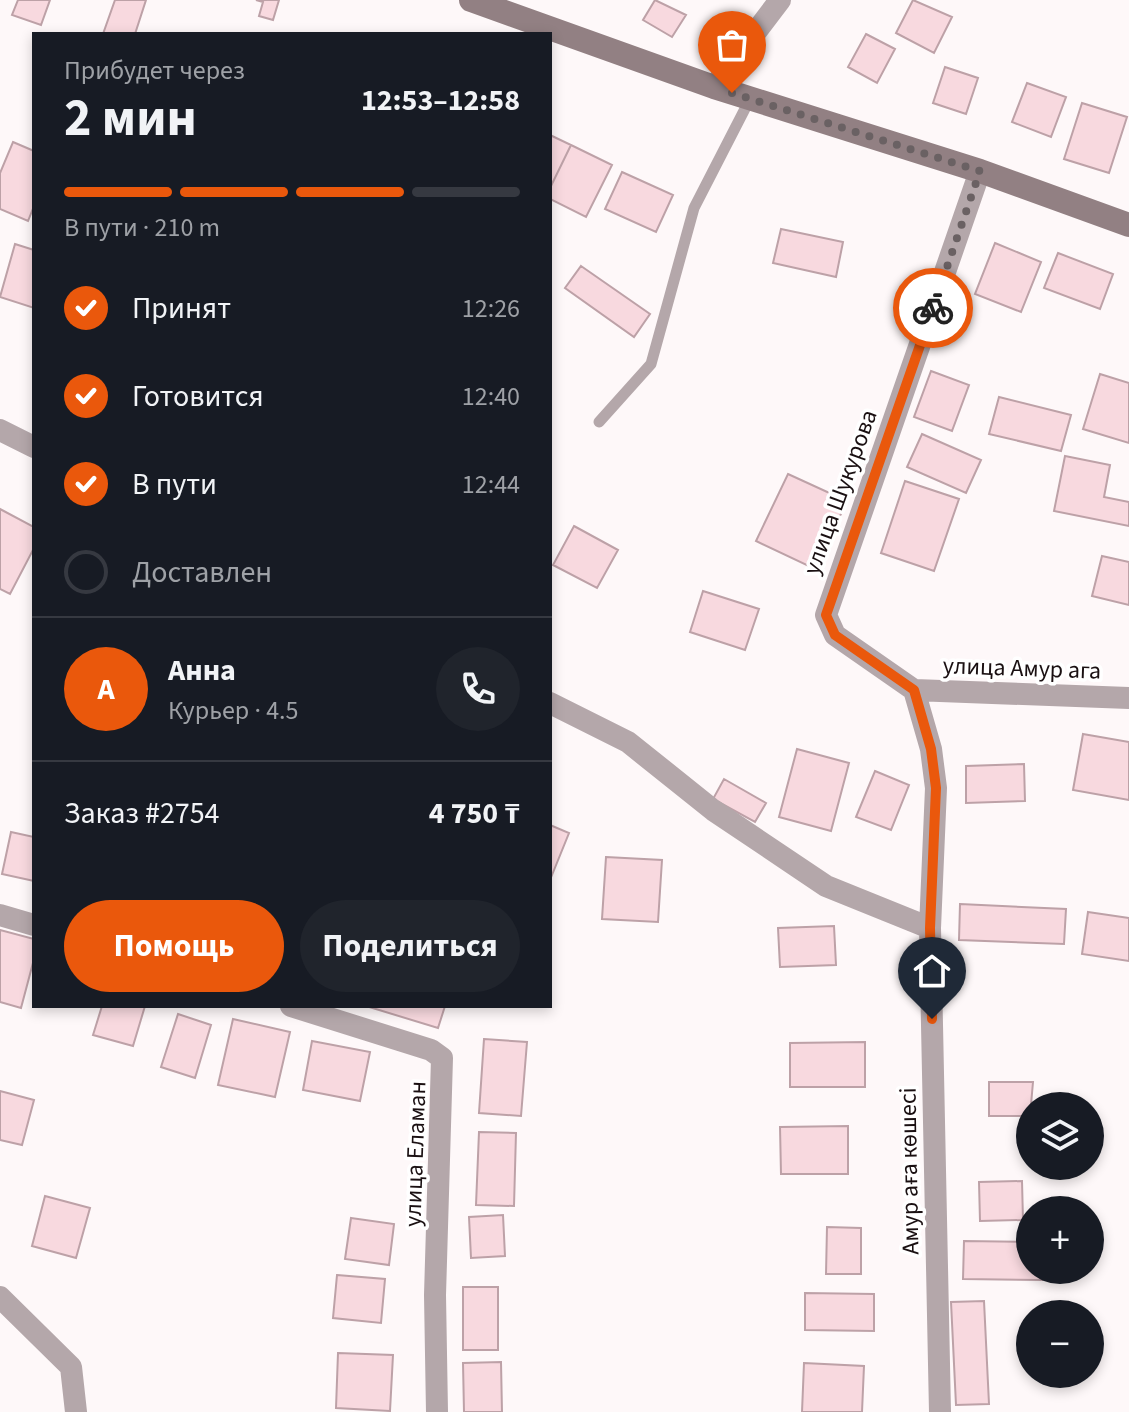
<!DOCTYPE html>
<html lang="ru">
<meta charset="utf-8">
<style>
:root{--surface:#171b24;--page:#20242c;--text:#f1f3f6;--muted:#9ea1a6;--line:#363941;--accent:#ea580c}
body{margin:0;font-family:"Source Sans 3",sans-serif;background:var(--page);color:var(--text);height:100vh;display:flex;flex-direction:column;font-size:30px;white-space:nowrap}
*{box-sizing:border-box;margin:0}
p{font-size:26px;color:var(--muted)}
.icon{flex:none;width:44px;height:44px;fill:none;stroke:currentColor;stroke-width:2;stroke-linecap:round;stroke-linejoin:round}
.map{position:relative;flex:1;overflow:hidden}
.drawer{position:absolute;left:32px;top:32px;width:520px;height:976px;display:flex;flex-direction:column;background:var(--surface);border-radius:0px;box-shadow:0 4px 12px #0003}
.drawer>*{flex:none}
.fabs{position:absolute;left:1016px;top:1092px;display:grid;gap:16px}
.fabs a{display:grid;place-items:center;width:88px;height:88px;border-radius:50%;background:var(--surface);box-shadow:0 4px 12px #0003;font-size:40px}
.pin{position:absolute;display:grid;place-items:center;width:68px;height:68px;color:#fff;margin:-82px -34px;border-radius:50% 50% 50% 0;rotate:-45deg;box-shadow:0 0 8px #0007}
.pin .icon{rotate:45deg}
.courier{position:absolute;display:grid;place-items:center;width:80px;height:80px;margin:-40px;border:6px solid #ea580c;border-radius:50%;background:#fff;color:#222;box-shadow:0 2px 10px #0007}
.headline em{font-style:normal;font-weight:700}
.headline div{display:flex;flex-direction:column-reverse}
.headline{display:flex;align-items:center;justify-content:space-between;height:136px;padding:0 32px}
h1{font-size:52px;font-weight:700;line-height:60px}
.bar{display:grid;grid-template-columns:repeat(4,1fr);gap:12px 8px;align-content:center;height:96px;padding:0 32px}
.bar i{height:10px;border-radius:6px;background:var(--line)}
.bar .current{background:var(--accent)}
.bar p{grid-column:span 4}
.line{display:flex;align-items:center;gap:20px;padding:0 32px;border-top:2px solid var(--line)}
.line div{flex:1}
.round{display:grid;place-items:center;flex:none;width:84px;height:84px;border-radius:42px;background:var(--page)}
ol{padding:0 32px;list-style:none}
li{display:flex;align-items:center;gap:24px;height:88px}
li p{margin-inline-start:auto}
li .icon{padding:8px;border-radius:50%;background:var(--accent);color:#fff;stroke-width:4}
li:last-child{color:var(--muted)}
li i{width:44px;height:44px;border:4px solid var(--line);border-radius:50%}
.button{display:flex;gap:16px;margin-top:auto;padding:16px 32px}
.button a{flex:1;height:92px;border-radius:48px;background:var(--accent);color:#fff;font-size:32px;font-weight:700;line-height:92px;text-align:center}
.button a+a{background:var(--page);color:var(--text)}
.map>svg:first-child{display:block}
.building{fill:#f8d9df;stroke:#bda1a7;stroke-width:2}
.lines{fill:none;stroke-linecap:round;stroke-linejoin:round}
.lane{stroke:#b4a7aa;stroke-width:11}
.street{stroke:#b4a7aa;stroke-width:22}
.secondary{stroke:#928083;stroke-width:24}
.done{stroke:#6a6163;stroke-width:8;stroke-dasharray:0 14.4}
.route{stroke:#ea580c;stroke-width:10}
.labels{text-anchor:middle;stroke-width:7;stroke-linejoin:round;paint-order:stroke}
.street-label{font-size:24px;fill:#1a1012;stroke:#fff}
</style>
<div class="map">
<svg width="1129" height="1412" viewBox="0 0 1129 1412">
<rect width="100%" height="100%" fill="#fef8f9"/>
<!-- building -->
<path class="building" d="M18,0H50L41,25L12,15Z
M115,0H146L135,34H103Z
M256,0H279L273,20L259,16L263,2Z
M655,0L686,15L672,37L643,20Z
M913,0L952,17L934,53L896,33Z
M866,34L895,49L877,83L848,67Z
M945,67L978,78L966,114L933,103Z
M1027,83L1066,97L1051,137L1012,122Z
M1082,103L1127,117L1109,173L1064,159Z
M550,135L571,145L550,188Z
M13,142L34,151V206L28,221L0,209V173Z
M571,145L612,165L586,217L550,199V188Z
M622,172L673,195L656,232L605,209Z
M781,229L843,242L836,277L773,263Z
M995,243L1041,262L1021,312L975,294Z
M15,244L34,250V308L0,297Z
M1058,253L1113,274L1100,309L1044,288Z
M581,266L650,314L634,337L565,288Z
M931,371L969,385L952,431L914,417Z
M1100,374L1129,383V443L1083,429Z
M999,397L1071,415L1061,451L989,434Z
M922,434L981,460L966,493L907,467Z
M1065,456L1110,465L1104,497L1129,502V526L1054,511Z
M788,474L847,501L815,569L756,541Z
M905,481L959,499L934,571L881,553Z
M0,509L34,527V548L10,594L0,589Z
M574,526L618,550L597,588L553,565Z
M1102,556L1129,562V605L1092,596Z
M703,591L759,609L745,650L690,632Z
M1083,734L1129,742V800L1073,790Z
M797,749L849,763L831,831L779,817Z
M1024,764L1025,801L966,803V766Z
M875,771L909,785L891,830L856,817Z
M724,779L766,803L755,822L713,799Z
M550,825L569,833L550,880Z
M11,832L34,837V881L2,874Z
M606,857L662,860L658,922L602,919Z
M960,904L1066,909L1064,944L959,940Z
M1088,912L1129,918V961L1082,954Z
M834,926L836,965L780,967L778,928Z
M0,930L34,939V959L21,1008L0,1002Z
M102,1006H145L133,1046L93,1035Z
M366,1006H445L438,1028Z
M178,1014L211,1025L195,1078L161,1067Z
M233,1019L290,1032L275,1097L218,1085Z
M484,1039L527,1042L521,1116L479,1113Z
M312,1041L370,1052L360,1101L303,1090Z
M865,1042V1087H790V1043Z
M989,1082H1033L1030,1116H989Z
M0,1091L34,1100L22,1145L0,1140Z
M848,1126V1174H781L780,1127Z
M479,1132L516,1133L514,1206L476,1205Z
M1022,1181L1023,1220L980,1221L979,1182Z
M45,1196L90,1208L76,1258L32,1246Z
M503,1215L505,1256L471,1258L469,1217Z
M351,1218L394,1224L389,1265L345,1259Z
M827,1227L861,1228V1274H826Z
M964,1241L1030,1242V1270H1042V1280L963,1279Z
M337,1275L385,1279L381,1323L333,1318Z
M463,1287H498V1350H463Z
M805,1293L874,1294V1331L805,1330Z
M984,1301L989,1404L956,1405L951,1302Z
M338,1353L393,1355L390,1411L336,1408Z
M501,1362L502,1412H464L463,1363Z
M804,1363L864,1366L862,1412H802Z"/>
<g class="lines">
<!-- lane -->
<path class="lane" d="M599,422L651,364L694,208L750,99"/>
<!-- street -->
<path class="street" d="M714,87L780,0
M0,430L34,447
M914,690L1129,698
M550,703L628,742L713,810L826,886L930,928L936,788L931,749L914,690L835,635L826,615L980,171
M0,915L34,925
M930,928L940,1412
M291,1006L431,1050L442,1058L435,1295L437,1412
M0,1297L71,1367L76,1412"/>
<!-- secondary -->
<path class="secondary" d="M471,0L714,87L980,171L1129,225"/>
</g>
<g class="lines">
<!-- done -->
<path class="done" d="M732,93L980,171L933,308"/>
<!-- route -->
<path class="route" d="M932,1019L930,928L936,788L931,749L914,690L835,635L826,615L933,308"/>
</g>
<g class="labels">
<!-- street labels -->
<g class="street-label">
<text transform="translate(840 492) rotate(-70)" y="8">улица Шукурова</text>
<text transform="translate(1022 668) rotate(2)" y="8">улица Амур ага</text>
<text transform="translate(415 1154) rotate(-88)" y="8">улица Еламан</text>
<text transform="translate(909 1171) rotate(-91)" y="8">Амур аға көшесі</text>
</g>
</g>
</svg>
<div class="fabs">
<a><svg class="icon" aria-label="layers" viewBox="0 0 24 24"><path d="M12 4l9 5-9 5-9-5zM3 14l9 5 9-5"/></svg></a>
<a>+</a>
<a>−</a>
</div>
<div class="pin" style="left:732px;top:93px;background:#ea580c"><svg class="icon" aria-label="bag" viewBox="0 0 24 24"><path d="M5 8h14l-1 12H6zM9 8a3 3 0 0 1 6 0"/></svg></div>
<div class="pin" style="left:932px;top:1019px;background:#1f2937"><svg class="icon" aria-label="home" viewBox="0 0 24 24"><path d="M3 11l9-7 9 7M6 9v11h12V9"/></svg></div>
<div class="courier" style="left:933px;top:308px"><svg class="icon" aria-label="bike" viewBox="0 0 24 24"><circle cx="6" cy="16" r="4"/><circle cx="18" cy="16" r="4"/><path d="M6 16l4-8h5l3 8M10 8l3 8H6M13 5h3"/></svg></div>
<section class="drawer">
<div class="headline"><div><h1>2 мин</h1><p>Прибудет через</p></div><em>12:53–12:58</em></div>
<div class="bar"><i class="current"></i><i class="current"></i><i class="current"></i><i></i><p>В пути · 210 m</p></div>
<ol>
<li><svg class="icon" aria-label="check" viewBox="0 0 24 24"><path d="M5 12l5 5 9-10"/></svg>Принят<p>12:26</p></li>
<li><svg class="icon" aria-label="check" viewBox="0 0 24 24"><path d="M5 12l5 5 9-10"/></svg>Готовится<p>12:40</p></li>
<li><svg class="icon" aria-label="check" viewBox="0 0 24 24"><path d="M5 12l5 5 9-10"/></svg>В пути<p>12:44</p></li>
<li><i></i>Доставлен</li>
</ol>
<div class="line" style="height:144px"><b class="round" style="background:var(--accent);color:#fff">А</b><div><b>Анна</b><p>Курьер · 4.5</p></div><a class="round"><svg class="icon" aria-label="phone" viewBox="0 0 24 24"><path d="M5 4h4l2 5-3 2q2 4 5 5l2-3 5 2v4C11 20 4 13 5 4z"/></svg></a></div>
<div class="line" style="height:104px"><div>Заказ #2754</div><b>4 750 ₸</b></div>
<div class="button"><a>Помощь</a><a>Поделиться</a></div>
</section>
</div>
